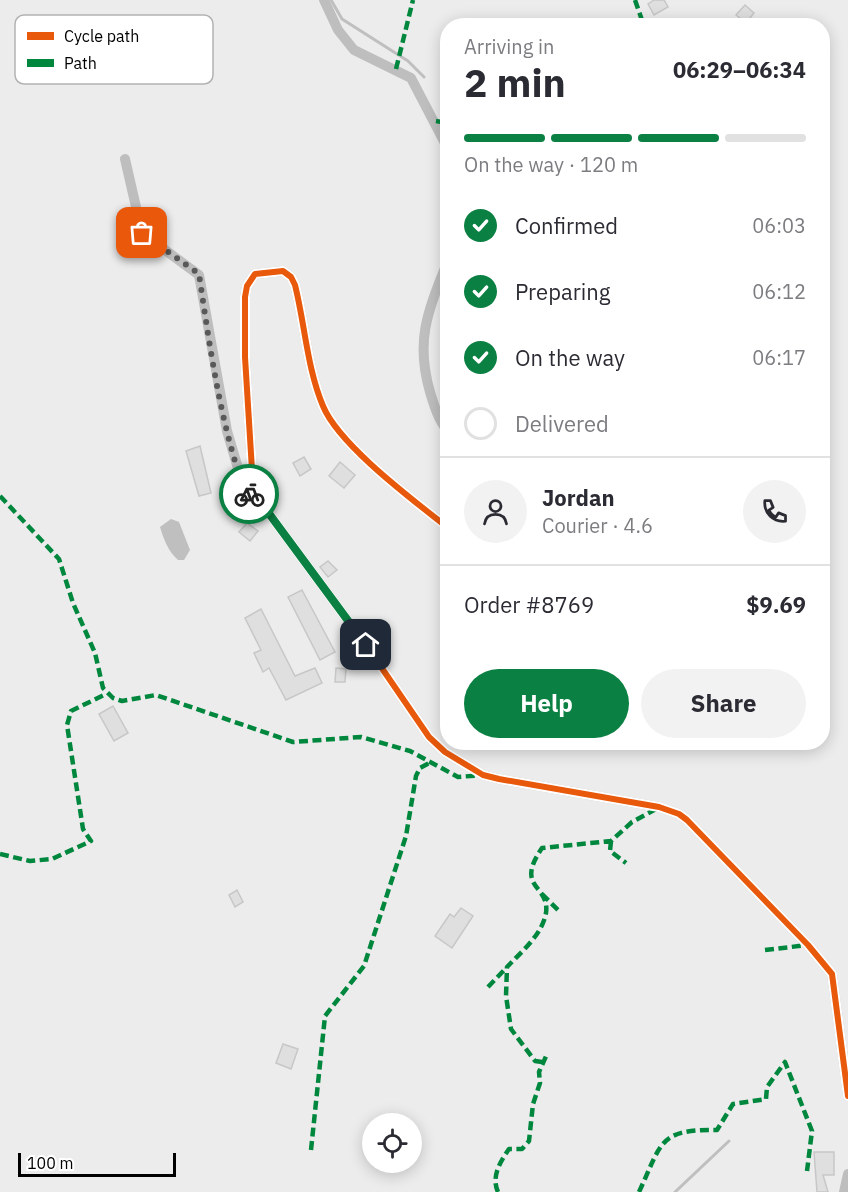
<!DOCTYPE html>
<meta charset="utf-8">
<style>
:root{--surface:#fff;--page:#f2f2f3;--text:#2b2b33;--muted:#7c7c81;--line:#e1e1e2;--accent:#0b8043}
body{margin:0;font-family:"IBM Plex Sans",sans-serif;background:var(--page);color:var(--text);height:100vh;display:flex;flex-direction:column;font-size:22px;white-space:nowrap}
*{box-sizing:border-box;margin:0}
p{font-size:20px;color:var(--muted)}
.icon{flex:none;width:33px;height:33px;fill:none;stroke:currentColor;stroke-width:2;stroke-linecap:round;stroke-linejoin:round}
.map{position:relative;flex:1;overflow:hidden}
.drawer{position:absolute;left:440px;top:18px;width:390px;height:732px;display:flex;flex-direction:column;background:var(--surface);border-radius:24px;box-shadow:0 3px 15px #0003}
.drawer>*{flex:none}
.tools{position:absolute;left:362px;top:1113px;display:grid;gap:12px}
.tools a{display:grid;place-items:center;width:60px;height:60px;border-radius:50%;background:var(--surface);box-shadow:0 3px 15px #0003;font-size:30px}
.scale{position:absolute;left:18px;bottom:15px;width:158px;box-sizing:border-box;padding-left:6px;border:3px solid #000;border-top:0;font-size:16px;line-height:21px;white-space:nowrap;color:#000;-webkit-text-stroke:4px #fff;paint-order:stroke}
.pin{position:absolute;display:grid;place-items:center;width:51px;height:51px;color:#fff;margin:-26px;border-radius:12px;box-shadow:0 3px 9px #0006}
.courier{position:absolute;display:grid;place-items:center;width:60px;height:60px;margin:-30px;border:4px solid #0b8043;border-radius:50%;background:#fff;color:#222;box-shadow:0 2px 8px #0007}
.headline em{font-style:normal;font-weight:700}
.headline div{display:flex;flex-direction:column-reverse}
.headline{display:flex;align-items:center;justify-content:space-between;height:102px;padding:0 24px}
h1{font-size:39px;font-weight:700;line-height:45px}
.bar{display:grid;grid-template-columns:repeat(4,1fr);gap:9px 6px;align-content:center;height:72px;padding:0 24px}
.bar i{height:8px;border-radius:4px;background:var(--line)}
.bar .on{background:var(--accent)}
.bar p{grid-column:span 4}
.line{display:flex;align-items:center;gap:15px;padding:0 24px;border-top:2px solid var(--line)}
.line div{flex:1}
.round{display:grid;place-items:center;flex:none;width:63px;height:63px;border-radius:32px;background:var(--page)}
ol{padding:0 24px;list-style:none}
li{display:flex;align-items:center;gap:18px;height:66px}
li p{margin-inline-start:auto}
li .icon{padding:6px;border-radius:50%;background:var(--accent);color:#fff;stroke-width:4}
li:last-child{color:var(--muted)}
li i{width:33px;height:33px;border:3px solid var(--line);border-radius:50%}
.action{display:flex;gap:12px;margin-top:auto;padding:12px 24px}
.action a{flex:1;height:69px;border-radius:36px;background:var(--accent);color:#fff;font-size:24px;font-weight:700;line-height:69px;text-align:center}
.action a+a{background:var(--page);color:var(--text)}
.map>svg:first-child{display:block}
.green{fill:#ececec;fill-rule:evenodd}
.water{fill:#bfbfbf}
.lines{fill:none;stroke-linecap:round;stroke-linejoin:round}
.stream{stroke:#bfbfbf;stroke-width:3}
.building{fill:#dfdfdf;stroke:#c7c7c7;stroke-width:1.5}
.minor{stroke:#bebebe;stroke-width:10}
.quiet{stroke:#00873e;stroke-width:4.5;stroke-dasharray:9 4.5;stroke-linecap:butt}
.cycleway-casing{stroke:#fff;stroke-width:10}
.cycleway{stroke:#e8590c;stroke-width:6}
.done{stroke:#595959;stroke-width:6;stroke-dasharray:0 10.8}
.route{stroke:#0b8043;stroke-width:8}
.key{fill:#fff;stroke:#b2b2b2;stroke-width:1.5}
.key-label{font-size:16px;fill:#000}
</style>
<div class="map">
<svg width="848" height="1192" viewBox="0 0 848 1192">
<rect width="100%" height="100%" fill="#fff"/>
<!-- green -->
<path class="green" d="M0,0H848V1192H0ZM447,26H822V742H447ZM372,1124H411V1162H372Z"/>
<!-- water -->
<path class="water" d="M171,519L179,522L190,550L184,560H178C168,551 164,540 160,527Z"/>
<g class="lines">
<!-- stream -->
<path class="stream" d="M331,0L342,19L408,61L424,77
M675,1192L729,1141"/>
</g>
<!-- building -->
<path class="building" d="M654,0H664L668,7L654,15L648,4Z
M745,5L754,13L746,23L736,15Z
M200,446L211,493L199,496L186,451Z
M304,457L311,469L300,476L293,463Z
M340,462L355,475L344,488L329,476Z
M247,523L258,531L250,541L239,532Z
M328,561L337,570L328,577L320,567Z
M302,590L335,652L320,660L288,597Z
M261,609L295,676L315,668L322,683L286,700L269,668L263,672L254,653L261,650L245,618Z
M336,668L346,669L345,682H335Z
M113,706L128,733L114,741L99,714Z
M237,890L243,902L235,907L229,895Z
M461,908L473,916L452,948L435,936L450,914L454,917Z
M283,1044L298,1049L291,1069L276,1063Z
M814,1152H834V1175H823L828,1192H817Z"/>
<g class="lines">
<!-- minor -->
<path class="minor" d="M324,0L338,30L354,50L411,78L447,147
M125,159L142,233L199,275L227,431L245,492L259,500
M447,263C428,311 415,340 430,392C434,405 438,419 447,430
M447,527C413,500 339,445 323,406C307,368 305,325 295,285L291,277L283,271L255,274L247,286L245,297V357L253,486L259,500L366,645L429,737L445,752L483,775L499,779L659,807L679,814L687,820L808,945L832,974L848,1096
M844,1192L848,1174"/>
<!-- quiet -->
<path class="quiet" d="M635,0L644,26
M396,69L413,0
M436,121L447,123
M0,496L59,559L73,603L95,653L103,688L113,698L122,701L156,695L293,742L361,737L410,751L458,777L483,775
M611,841L610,851L626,863
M0,854L30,861L52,859L91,841L83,829L67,725L71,711L106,694
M542,894L558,910
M765,950L808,945
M488,987L507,967
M542,1062L535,1061L511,1029L506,996L507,967C522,951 542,935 546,913C550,884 514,889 542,848L611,841L632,822L658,808
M311,1150L325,1016L364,966L406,836L416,776L420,768L431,762
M498,1192C491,1177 500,1162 509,1149H522L529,1141L533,1104L540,1083L539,1072L547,1054
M639,1192C662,1143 658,1129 717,1130L733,1104L766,1099L767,1087L785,1062L812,1131L807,1171"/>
<!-- cycleway casing -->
<g class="cycleway-casing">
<path id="cycleway" d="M447,527C413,500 339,445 323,406C307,368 305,325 295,285L291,277L283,271L255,274L247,286L245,297V357L253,486L259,500L366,645L429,737L445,752L483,775L499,779L659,807L679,814L687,820L808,945L832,974L848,1096"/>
</g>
<!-- cycleway -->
<use href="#cycleway" class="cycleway"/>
</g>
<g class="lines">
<!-- done -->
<path class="done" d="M142,233L199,274C210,348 220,422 245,492L249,494"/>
<!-- route -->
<path class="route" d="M249,494L259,500L366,645"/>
</g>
<!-- legend -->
<rect x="15" y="15" width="198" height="69" rx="9" class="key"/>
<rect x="27" y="32" width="27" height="8" fill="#e8590c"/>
<rect x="27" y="59" width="27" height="8" fill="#00873e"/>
<g class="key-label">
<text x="64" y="42">Cycle path</text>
<text x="64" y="69">Path</text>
</g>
</svg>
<div class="tools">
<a><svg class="icon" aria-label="locate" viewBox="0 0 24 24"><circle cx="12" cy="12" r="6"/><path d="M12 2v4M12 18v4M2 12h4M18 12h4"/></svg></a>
</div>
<div class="scale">100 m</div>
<div class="pin" style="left:142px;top:233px;background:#ea580c"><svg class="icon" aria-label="bag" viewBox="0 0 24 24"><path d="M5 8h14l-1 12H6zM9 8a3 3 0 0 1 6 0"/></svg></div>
<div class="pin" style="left:366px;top:645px;background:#1f2937"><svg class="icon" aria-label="home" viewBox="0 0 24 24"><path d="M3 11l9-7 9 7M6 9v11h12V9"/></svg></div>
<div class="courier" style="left:249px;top:494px"><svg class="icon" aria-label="bike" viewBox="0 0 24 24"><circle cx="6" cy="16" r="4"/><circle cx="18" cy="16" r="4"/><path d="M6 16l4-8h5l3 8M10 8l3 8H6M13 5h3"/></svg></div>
<section class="drawer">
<div class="headline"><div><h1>2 min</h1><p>Arriving in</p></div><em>06:29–06:34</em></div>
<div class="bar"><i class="on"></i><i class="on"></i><i class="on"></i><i></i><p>On the way · 120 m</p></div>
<ol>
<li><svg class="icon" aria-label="check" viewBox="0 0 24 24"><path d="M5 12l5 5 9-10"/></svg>Confirmed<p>06:03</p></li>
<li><svg class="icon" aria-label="check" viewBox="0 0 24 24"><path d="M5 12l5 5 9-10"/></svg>Preparing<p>06:12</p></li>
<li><svg class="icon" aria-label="check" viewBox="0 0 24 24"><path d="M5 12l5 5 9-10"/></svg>On the way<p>06:17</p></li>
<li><i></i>Delivered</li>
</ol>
<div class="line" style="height:108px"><a class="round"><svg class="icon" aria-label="person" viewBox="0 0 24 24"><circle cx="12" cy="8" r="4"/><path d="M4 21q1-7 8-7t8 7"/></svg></a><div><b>Jordan</b><p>Courier · 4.6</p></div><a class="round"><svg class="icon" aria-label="phone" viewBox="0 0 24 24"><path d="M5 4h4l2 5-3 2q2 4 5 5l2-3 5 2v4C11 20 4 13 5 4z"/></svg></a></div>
<div class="line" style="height:78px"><div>Order #8769</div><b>$9.69</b></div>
<div class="action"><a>Help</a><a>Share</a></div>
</section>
</div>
